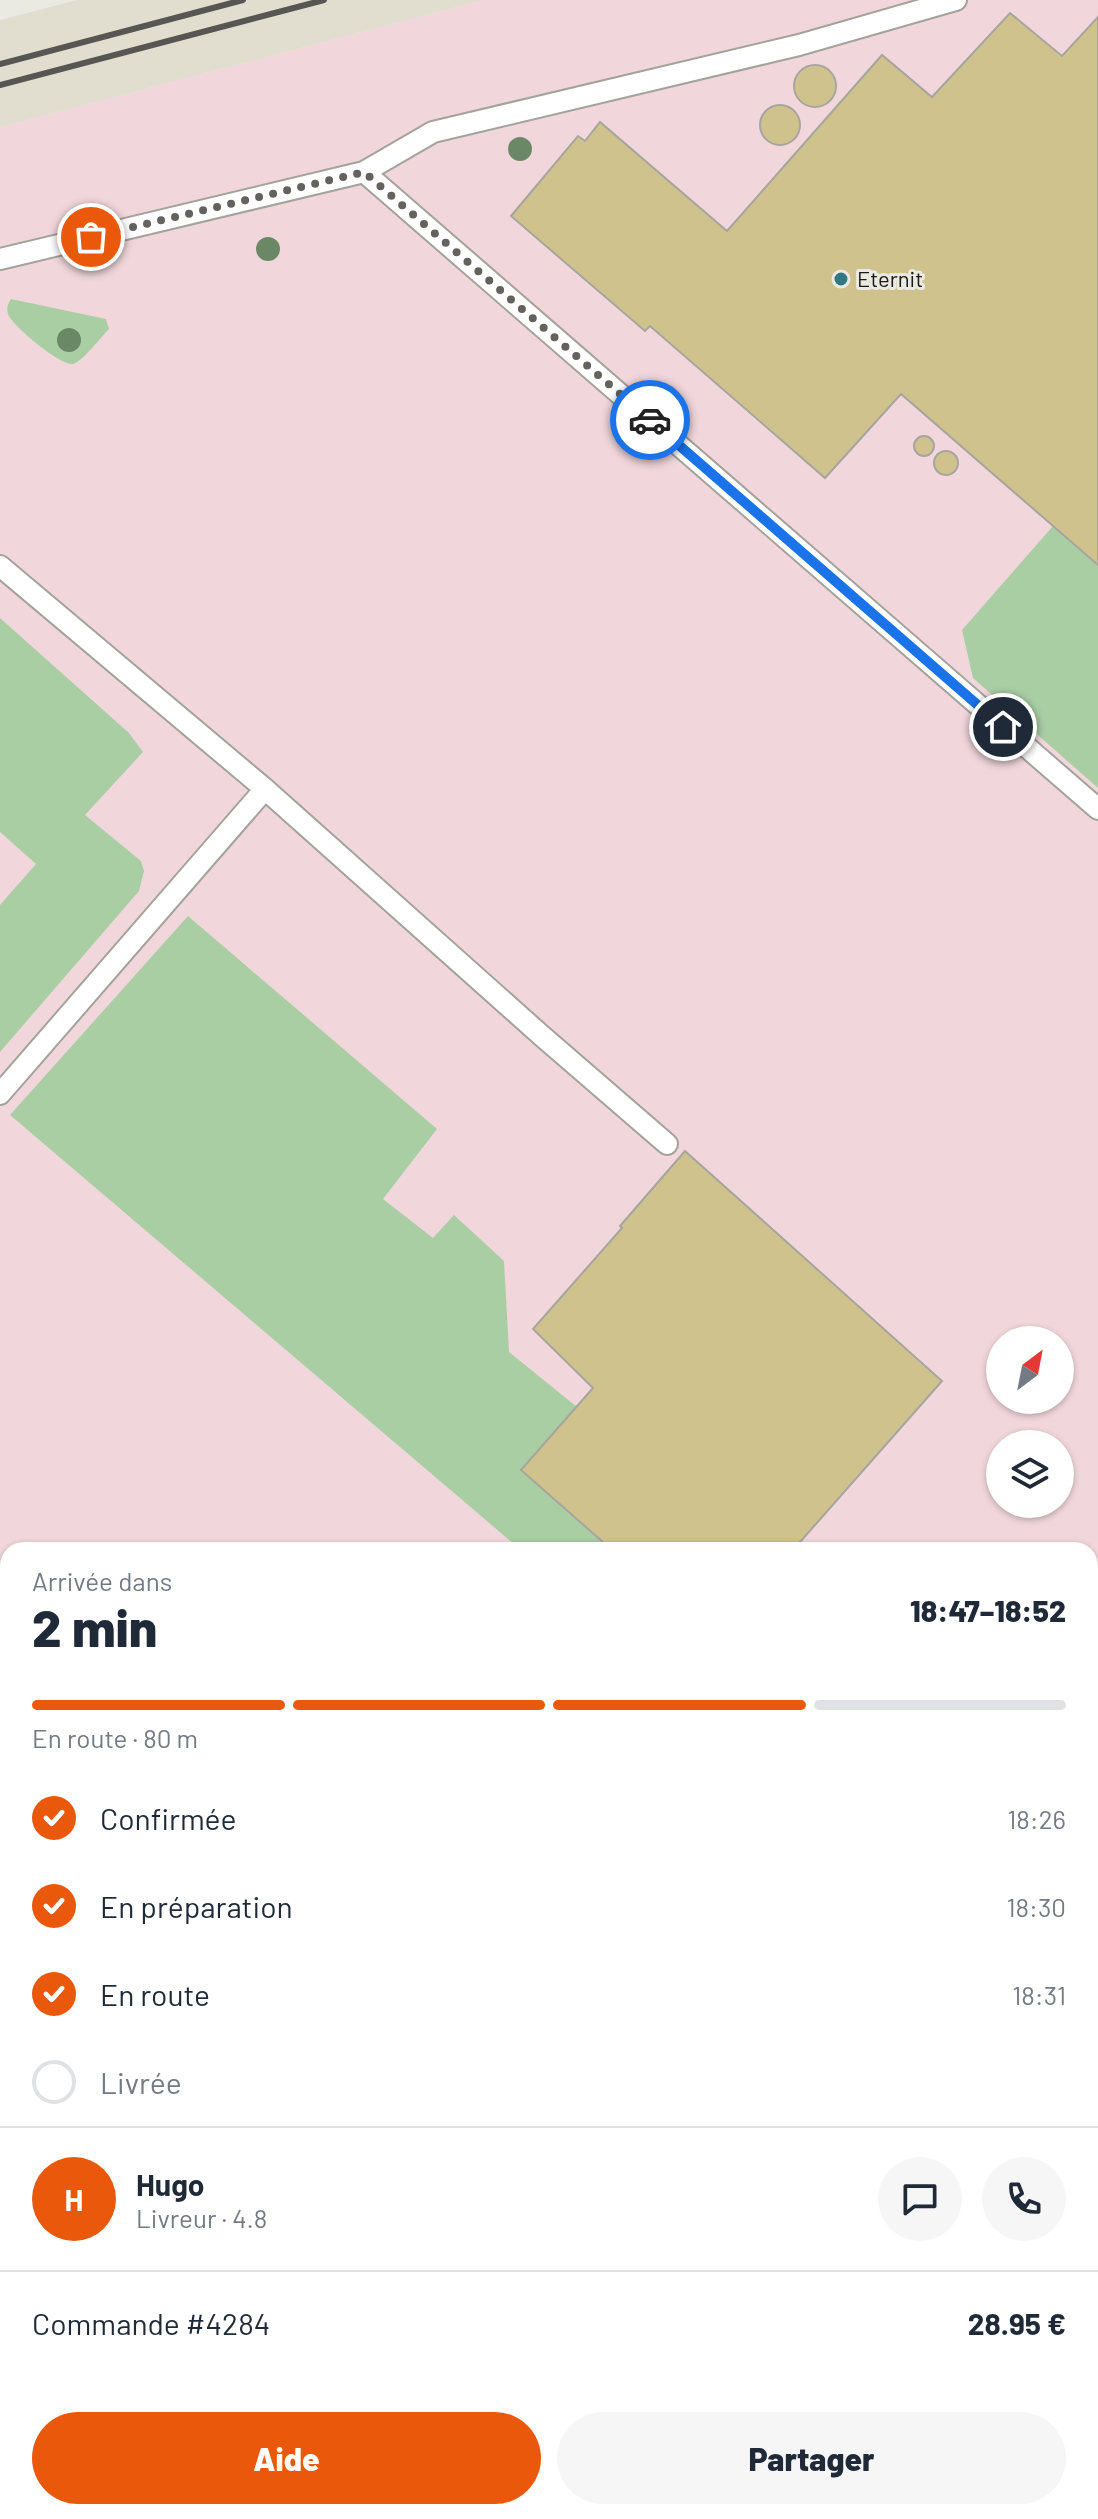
<!DOCTYPE html>
<html lang="fr">
<meta charset="utf-8">
<style>
:root{--surface:#fff;--page:#f6f6f7;--text:#1f2937;--muted:#747a83;--line:#e0e1e3;--accent:#ea580c}
body{margin:0;font-family:Barlow,sans-serif;background:var(--page);color:var(--text);height:100vh;display:flex;flex-direction:column;font-size:30px;white-space:nowrap}
*{box-sizing:border-box;margin:0}
p{font-size:26px;color:var(--muted)}
.icon{flex:none;width:44px;height:44px;fill:none;stroke:currentColor;stroke-width:2;stroke-linecap:round;stroke-linejoin:round}
.map{position:relative;flex:1;overflow:hidden}
.details{position:absolute;left:0px;top:1542px;width:1098px;height:978px;display:flex;flex-direction:column;background:var(--surface);border-radius:24px 24px 0 0;box-shadow:0 2px 6px #0004}
.details>*{flex:none}
.needle{width:52px;rotate:32deg}
.tools{position:absolute;left:986px;top:1326px;display:grid;gap:16px}
.tools a{display:grid;place-items:center;width:88px;height:88px;border-radius:50%;background:var(--surface);box-shadow:0 2px 6px #0004;font-size:40px}
.pin{position:absolute;display:grid;place-items:center;width:68px;height:68px;color:#fff;margin:-34px;border:4px solid #fff;border-radius:50%;box-shadow:0 2px 8px #0007}
.courier{position:absolute;display:grid;place-items:center;width:80px;height:80px;margin:-40px;border:6px solid #1a73e8;border-radius:50%;background:#fff;color:#222;box-shadow:0 2px 10px #0007}
.headline em{font-style:normal;font-weight:800}
.headline div{display:flex;flex-direction:column-reverse}
.headline{display:flex;align-items:center;justify-content:space-between;height:136px;padding:0 32px}
h1{font-size:52px;font-weight:800;line-height:60px}
.bar{display:grid;grid-template-columns:repeat(4,1fr);gap:12px 8px;align-content:center;height:96px;padding:0 32px}
.bar i{height:10px;border-radius:6px;background:var(--line)}
.bar .on{background:var(--accent)}
.bar p{grid-column:span 4}
.line{display:flex;align-items:center;gap:20px;padding:0 32px;border-top:2px solid var(--line)}
.line div{flex:1}
.round{display:grid;place-items:center;flex:none;width:84px;height:84px;border-radius:42px;background:var(--page)}
ol{padding:0 32px;list-style:none}
li{display:flex;align-items:center;gap:24px;height:88px}
li p{margin-inline-start:auto}
li .icon{padding:8px;border-radius:50%;background:var(--accent);color:#fff;stroke-width:4}
li:last-child{color:var(--muted)}
li i{width:44px;height:44px;border:4px solid var(--line);border-radius:50%}
.cta{display:flex;gap:16px;margin-top:auto;padding:16px 32px}
.cta a{flex:1;height:92px;border-radius:48px;background:var(--accent);color:#fff;font-size:32px;font-weight:800;line-height:92px;text-align:center}
.cta a+a{background:var(--page);color:var(--text)}
.map>svg:first-child{display:block}
.industrial{fill:#f1d7dc;fill-rule:evenodd}
.built{fill:#e1ded0}
.green{fill:#a9cea4}
.forest{fill:#9dc297}
.water{fill:#96dee4}
.building{fill:#d0c28d;stroke:#a6a59e;stroke-width:2}
.lines{fill:none;stroke-linecap:round;stroke-linejoin:round}
.lane-casing{stroke:#a3a29b;stroke-width:24}
.path{stroke:#8b8a85;stroke-width:5;stroke-dasharray:2 6;stroke-linecap:butt}
.lane{stroke:#fff;stroke-width:20}
.rail{stroke:#575653;stroke-width:6}
.tree{fill:#6b8866}
.done{stroke:#63625e;stroke-width:8;stroke-dasharray:0 14.4}
.route{stroke:#1a73e8;stroke-width:10}
.poi-dot{fill:#327983;stroke:#eae9e2;stroke-width:3}
.labels{text-anchor:middle;stroke-width:6;stroke-linejoin:round;paint-order:stroke}
.poi-label{font-size:22px;fill:#1a1917;stroke:#eae9e2;text-anchor:start}
</style>
<div class="map">
<svg width="1098" height="2519" viewBox="0 0 1098 2519">
<rect width="100%" height="100%" fill="#eae9e2"/>
<!-- industrial -->
<path class="industrial" d="M483,0H1098V2361L1090,2366V1550H8V2082L0,2075V127ZM1000,1340H1060V1400H1000ZM1000,1444H1060V1504H1000Z
M482,2512H809L788,2519H490Z"/>
<!-- built -->
<path class="built" d="M77,0H483L0,127V20Z"/>
<!-- green -->
<path class="green" d="M11,299L106,319L109,329C101,337 83,361 73,364C61,366 15,328 9,316C6,310 7,305 11,299Z
M1053,526L1098,565V788L973,678L962,630Z
M0,618L129,733L143,752L85,815L141,861L144,871L139,891L0,1052V905L36,864L0,832Z
M188,916L437,1129L383,1199L433,1238L454,1215L504,1261L509,1352L577,1407L522,1470L612,1550H521L10,1115Z"/>
<!-- forest -->
<path class="forest" d="M0,2075L8,2082V2372L0,2367Z
M8,2476V2512H162L164,2519H0V2480Z
M252,2512H482L490,2519H248Z"/>
<!-- water -->
<path class="water" d="M0,2367L8,2372V2476L0,2480Z
M1098,2443V2519H966L983,2512H1090V2449Z
M163,2512H252L248,2519H164Z"/>
<!-- building -->
<path class="building" d="M1010,13L1062,56L1098,17V565L901,394L825,478L650,326L645,331L511,216L578,136L585,141L600,122L727,231L882,55L932,97Z
M794 86a21 21 0 1 1 42 0a21 21 0 1 1-42 0Z
M760 125a20 20 0 1 1 40 0a20 20 0 1 1-40 0Z
M914 446a10 10 0 1 1 20 0a10 10 0 1 1-20 0Z
M934 463a12 12 0 1 1 24 0a12 12 0 1 1-24 0Z
M685,1151L942,1381L793,1550H612L521,1470L593,1388L533,1329L622,1228L620,1226Z
M1098,1795V1923L1090,1916V1804Z"/>
<g class="lines">
<!-- lane casing -->
<g class="lane-casing">
<path id="lane" d="M364,172L433,132L799,45L956,0
M0,259L364,172L1098,809
M0,566L265,789L542,1036L667,1144
M0,1094L265,789"/>
</g>
<!-- path -->
<path class="path" d="M1090,2421L1098,2416
M899,2519L915,2512"/>
<!-- lane -->
<use href="#lane" class="lane"/>
<!-- rail -->
<path class="rail" d="M0,64L243,0
M0,85L324,0"/>
</g>
<!-- trees -->
<g class="tree">
<circle cx="520" cy="149" r="12"/>
<circle cx="268" cy="249" r="12"/>
<circle cx="69" cy="340" r="12"/>
</g>
<g class="lines">
<!-- done -->
<path class="done" d="M91,237L364,172L650,420"/>
<!-- route -->
<path class="route" d="M650,420L1003,727"/>
</g>
<!-- markers -->
<circle class="poi-dot" cx="841" cy="279" r="8"/>
<g class="labels">
<!-- poi labels -->
<g class="poi-label">
<text x="857" y="287">Eternit</text>
</g>
</g>
</svg>
<div class="tools">
<a><svg class="needle" viewBox="-14 -14 28 28"><path d="M0-13l5 13h-10z" fill="#e53935"/><path d="M0 13l5-13h-10z" fill="#747a83"/></svg></a>
<a><svg class="icon" aria-label="layers" viewBox="0 0 24 24"><path d="M12 4l9 5-9 5-9-5zM3 14l9 5 9-5"/></svg></a>
</div>
<div class="pin" style="left:91px;top:237px;background:#ea580c"><svg class="icon" aria-label="bag" viewBox="0 0 24 24"><path d="M5 8h14l-1 12H6zM9 8a3 3 0 0 1 6 0"/></svg></div>
<div class="pin" style="left:1003px;top:727px;background:#1f2937"><svg class="icon" aria-label="home" viewBox="0 0 24 24"><path d="M3 11l9-7 9 7M6 9v11h12V9"/></svg></div>
<div class="courier" style="left:650px;top:420px"><svg class="icon" aria-label="car" viewBox="0 0 24 24"><path d="M5 17H2v-5l4-1 3-4h7l3 4 3 1v5h-3M9 17h6M6 11h13"/><circle cx="7" cy="17" r="2"/><circle cx="17" cy="17" r="2"/></svg></div>
<section class="details">
<div class="headline"><div><h1>2 min</h1><p>Arrivée dans</p></div><em>18:47–18:52</em></div>
<div class="bar"><i class="on"></i><i class="on"></i><i class="on"></i><i></i><p>En route · 80 m</p></div>
<ol>
<li><svg class="icon" aria-label="check" viewBox="0 0 24 24"><path d="M5 12l5 5 9-10"/></svg>Confirmée<p>18:26</p></li>
<li><svg class="icon" aria-label="check" viewBox="0 0 24 24"><path d="M5 12l5 5 9-10"/></svg>En préparation<p>18:30</p></li>
<li><svg class="icon" aria-label="check" viewBox="0 0 24 24"><path d="M5 12l5 5 9-10"/></svg>En route<p>18:31</p></li>
<li><i></i>Livrée</li>
</ol>
<div class="line" style="height:144px"><b class="round" style="background:var(--accent);color:#fff">H</b><div><b>Hugo</b><p>Livreur · 4.8</p></div><a class="round"><svg class="icon" aria-label="chat" viewBox="0 0 24 24"><path d="M4 5h16v11H9l-5 4z"/></svg></a><a class="round"><svg class="icon" aria-label="phone" viewBox="0 0 24 24"><path d="M5 4h4l2 5-3 2q2 4 5 5l2-3 5 2v4C11 20 4 13 5 4z"/></svg></a></div>
<div class="line" style="height:104px"><div>Commande #4284</div><b>28.95 €</b></div>
<div class="cta"><a>Aide</a><a>Partager</a></div>
</section>
</div>
